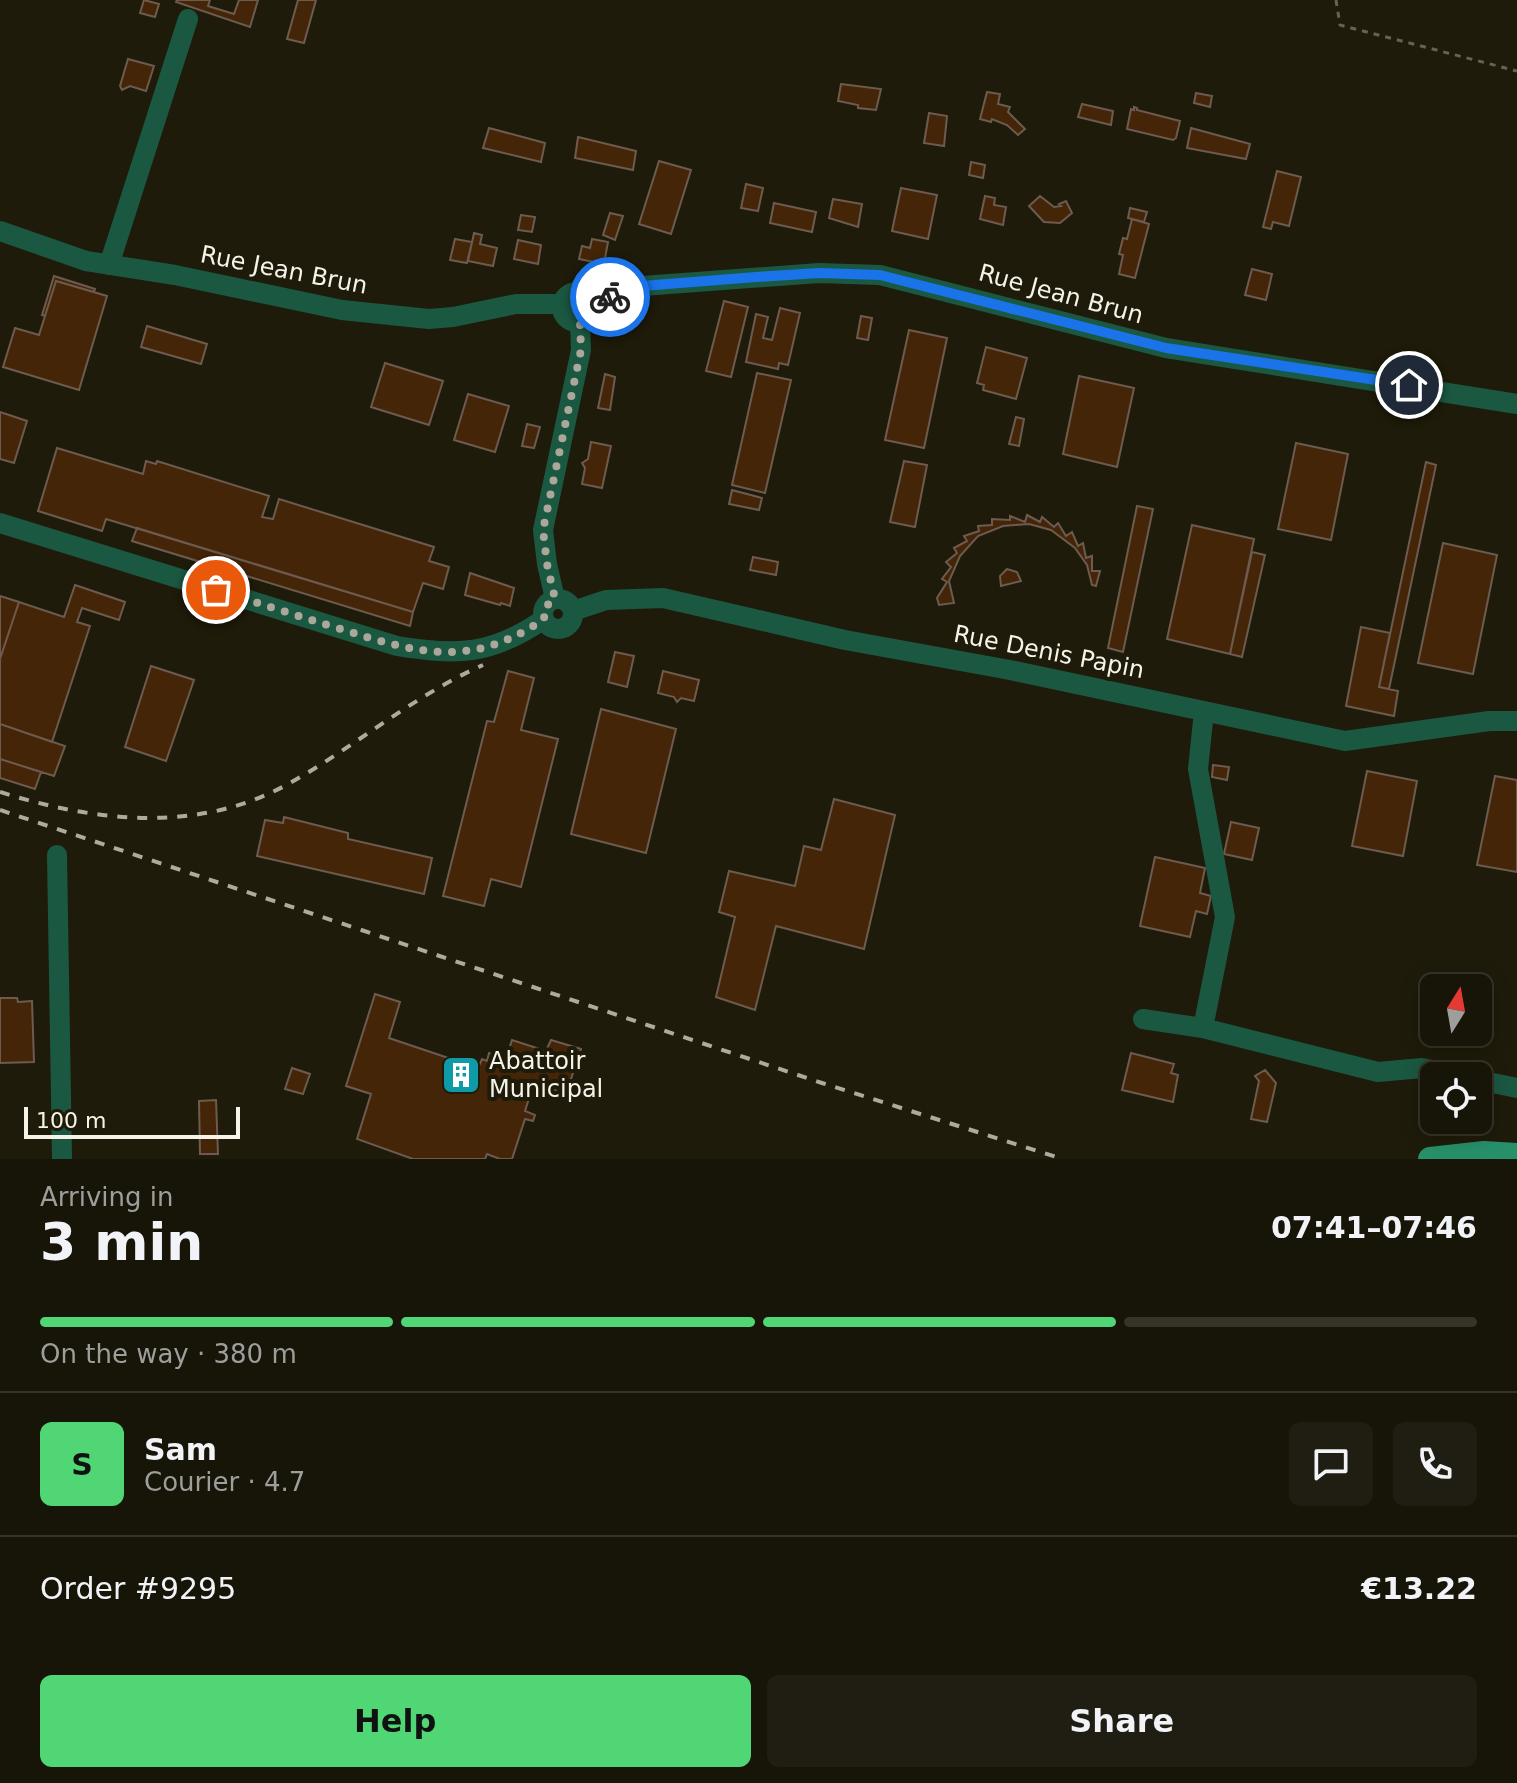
<!DOCTYPE html>
<meta charset="utf-8">
<style>
:root{--surface:#171408;--page:#201d12;--text:#f1f3f6;--muted:#9e9e9c;--line:#363329;--accent:#50d674}
body{margin:0;font-family:"DejaVu Sans",sans-serif;background:var(--page);color:var(--text);height:100vh;display:flex;flex-direction:column;font-size:30px;white-space:nowrap}
*{box-sizing:border-box;margin:0}
p{font-size:26px;color:var(--muted)}
.icon{flex:none;width:44px;height:44px;fill:none;stroke:currentColor;stroke-width:2;stroke-linecap:round;stroke-linejoin:round}
.map{position:relative;height:1159px;overflow:hidden}
.panel{display:flex;flex-direction:column;background:var(--surface);flex:1}
.panel>*{flex:none}
.needle{width:52px;rotate:11deg}
.tools{position:absolute;left:1420px;top:974px;display:grid;gap:16px}
.tools a{display:grid;place-items:center;width:72px;height:72px;border-radius:12px;background:var(--surface);box-shadow:0 4px 20px #0003,0 0 0 2px var(--line);font-size:40px}
.scale{position:absolute;left:24px;bottom:20px;width:216px;box-sizing:border-box;padding-left:8px;border:4px solid #f6f4e9;border-top:0;font-size:22px;line-height:28px;white-space:nowrap;color:#f6f4e9;-webkit-text-stroke:6px #1f1b0a;paint-order:stroke}
.pin{position:absolute;display:grid;place-items:center;width:68px;height:68px;color:#fff;margin:-34px;border:4px solid #fff;border-radius:50%;box-shadow:0 2px 8px #0007}
.courier{position:absolute;display:grid;place-items:center;width:80px;height:80px;margin:-40px;border:6px solid #1a73e8;border-radius:50%;background:#fff;color:#222;box-shadow:0 2px 10px #0007}
.headline em{font-style:normal;font-weight:700}
.headline div{display:flex;flex-direction:column-reverse}
.headline{display:flex;align-items:center;justify-content:space-between;height:136px;padding:0 40px}
h1{font-size:52px;font-weight:700;line-height:60px}
.bar{display:grid;grid-template-columns:repeat(4,1fr);gap:12px 8px;align-content:center;height:96px;padding:0 40px}
.bar i{height:10px;border-radius:6px;background:var(--line)}
.bar .selected{background:var(--accent)}
.bar p{grid-column:span 4}
.line{display:flex;align-items:center;gap:20px;padding:0 40px;border-top:2px solid var(--line)}
.line div{flex:1}
.round{display:grid;place-items:center;flex:none;width:84px;height:84px;border-radius:12px;background:var(--page)}
.cta{display:flex;gap:16px;margin-top:auto;padding:16px 40px}
.cta a{flex:1;height:92px;border-radius:12px;background:var(--accent);color:#111;font-size:32px;font-weight:700;line-height:92px;text-align:center}
.cta a+a{background:var(--page);color:var(--text)}
.map>svg:first-child{display:block}
.building{fill:#452508;stroke:#6c5b4e;stroke-width:2}
.lines{fill:none;stroke-linecap:round;stroke-linejoin:round}
.path{stroke:#666354;stroke-width:3;stroke-dasharray:6 6;stroke-linecap:butt}
.minor{stroke:#1b5841;stroke-width:20}
.major{stroke:#27906a;stroke-width:24}
.rail{stroke:#adab9e;stroke-width:4;stroke-dasharray:10 10;stroke-linecap:butt}
.done{stroke:#aba89b;stroke-width:8;stroke-dasharray:0 14.4}
.route{stroke:#1a73e8;stroke-width:10}
.labels{text-anchor:middle;stroke-width:8;stroke-linejoin:round;paint-order:stroke}
.street-label{font-size:24px;fill:#f6f4e9;stroke:#1f1b0a}
.poi-label{font-size:24px;fill:#f6f4e9;stroke:#1f1b0a;text-anchor:start}
</style>
<div class="map">
<svg width="1517" height="1159" viewBox="0 0 1517 1159">
<rect width="100%" height="100%" fill="#1f1b0a"/>
<!-- building -->
<path class="building" d="M144,0L159,4L155,17L140,13Z
M177,0H210L208,6L234,14L239,0H258L250,27L176,2Z
M298,0H316L304,43L287,39Z
M128,59L154,66L146,91L130,86L122,90L120,86Z
M841,84L881,89L876,110L858,108V105L838,101Z
M987,92L1000,94L998,104L1010,107L1008,112L1025,129L1018,135L1007,125L992,119L991,122L980,119Z
M1196,93L1212,96L1210,107L1194,103Z
M1082,104L1113,111L1111,125L1078,117Z
M1134,107L1137,108V110L1180,121L1176,138L1173,140L1127,129L1131,109L1134,110Z
M929,113L947,116L944,146L924,143Z
M489,128L545,143L541,162L483,148Z
M1191,128L1250,144L1246,159L1187,148Z
M578,137L636,151L633,170L575,158Z
M659,161L691,170L671,234L639,224Z
M971,162L985,165L983,178L969,175Z
M1277,171L1301,177L1289,226L1273,222L1271,229L1263,227Z
M746,184L763,188L758,211L741,208Z
M901,188L937,195L928,239L892,231Z
M985,196L995,198L994,205L1006,207L1003,225L980,219Z
M1040,196L1054,207L1061,206L1059,204L1066,201L1072,213L1060,223L1044,222L1029,206Z
M833,199L862,204L858,227L829,218Z
M774,203L816,212L812,232L770,223Z
M1130,208L1147,212L1144,222L1128,218Z
M610,213L623,216L615,240L603,235Z
M521,215L535,217L532,232L518,230Z
M1132,219L1149,224L1135,278L1119,274L1123,255L1119,254L1123,238L1127,239Z
M474,233L482,235L480,244L497,248L493,266L468,261Z
M455,239L472,242L467,263L450,260Z
M592,239L608,242L604,264L579,259L582,246L590,248Z
M518,240L541,245L538,264L514,259Z
M1252,269L1272,274L1266,300L1245,295Z
M54,276L95,289L94,292L56,281L45,316L42,315Z
M56,281L107,296L79,390L3,367L15,328L39,335Z
M724,301L748,307L731,377L706,371Z
M780,308L800,313L788,365L779,363L778,369L746,362L756,314L768,317L763,338L772,340Z
M861,316L872,318L868,340L857,338Z
M147,326L207,344L201,364L141,347Z
M909,330L947,338L924,448L885,440Z
M986,347L1027,358L1016,399L983,390L984,385L977,383Z
M385,363L443,381L429,425L371,407Z
M757,373L791,380L765,493L732,485Z
M605,374L615,377L610,410L598,408Z
M1079,376L1134,388L1117,467L1063,454Z
M468,394L509,406L495,452L454,440Z
M0,412L27,421L14,463L0,459Z
M1016,417L1024,419L1019,446L1009,444Z
M527,424L540,427L534,448L522,446Z
M591,442L611,446L602,488L582,484L585,468L582,463L588,459Z
M1296,443L1348,454L1331,540L1278,529Z
M57,448L143,474L146,461L156,464L157,461L269,496L262,517L273,519L279,499L434,547L429,561L449,567L443,589L423,583L413,612L106,519L102,531L38,511Z
M904,461L927,465L915,527L890,522Z
M1426,462L1436,465L1389,689L1379,687Z
M732,490L762,498L759,510L729,504Z
M1137,506L1153,509L1123,652L1108,648Z
M1027,515L1040,522L1042,517L1054,527L1058,523L1066,536L1072,532L1078,546L1083,543L1086,558L1092,556V571H1100L1096,586L1092,585L1087,565L1075,548L1051,530L1029,524L1003,526L978,536L960,556L949,581L954,603L939,605L937,598L947,582L942,579L951,567L946,562L957,553L954,548L967,541L964,536L979,531L978,526L992,525V519L1010,520V516L1025,522Z
M1192,525L1254,539L1230,654L1167,639Z
M137,528L413,612L410,626L132,541Z
M1443,543L1497,555L1473,674L1418,663Z
M1252,552L1265,555L1242,657L1230,654Z
M753,557L778,562L776,575L750,570Z
M1007,569L1017,572L1021,581L1001,586L1000,576Z
M470,573L514,588L510,606L501,603L500,605L465,595Z
M75,585L125,602L119,620L82,608L77,622L90,626L52,742L0,724V659L19,602L64,617Z
M0,596L19,602L0,659Z
M1361,627L1390,633L1379,687L1398,691L1394,716L1346,706Z
M615,652L634,656L627,687L608,682Z
M151,666L194,680L166,761L125,747Z
M508,671L534,678L521,730L558,739L521,887L491,879L484,906L443,896L487,721L494,722Z
M663,671L699,680L694,701L681,698L677,702L674,697L658,693Z
M601,709L676,729L646,853L571,834Z
M0,724L65,746L54,776L0,759Z
M0,759L41,772L35,789L0,778Z
M1213,765L1229,767L1227,780L1212,777Z
M1367,771L1417,781L1403,856L1352,846Z
M1495,776L1517,780V872L1477,865Z
M834,799L895,815L864,949L776,926L755,1010L716,997L735,917L719,912L729,871L795,886L804,846L821,850Z
M284,817L348,833V839L432,858L424,894L257,856L265,820L283,823Z
M1231,822L1259,828L1252,860L1224,854Z
M1155,857L1205,868L1200,893L1211,896L1207,914L1196,911L1190,937L1140,926Z
M375,994L400,1002L389,1038L478,1068L482,1059L487,1061L489,1053L506,1059L512,1040L546,1051L551,1040L581,1049L566,1094L534,1083L525,1111L535,1115L533,1121L525,1119L512,1159H500L487,1154L485,1159H413L357,1139L371,1094L346,1086Z
M0,998H17L18,1002L32,1001L34,1062L0,1063Z
M1131,1053L1174,1064L1171,1073L1178,1075L1173,1102L1122,1090Z
M292,1068L310,1074L303,1094L285,1089Z
M1265,1070L1276,1083L1267,1122L1251,1119L1259,1081L1255,1076Z
M216,1100L218,1154H200L199,1101Z"/>
<g class="lines">
<!-- path -->
<path class="path" d="M1336,0L1340,25L1517,71"/>
<!-- minor -->
<path class="minor" d="M0,231L86,261L175,275L342,310L429,319L453,317L516,304H562
M109,265L188,19
M562 307a15 15 0 1 1 30 0a15 15 0 1 1-30 0Z
M591,302L642,286L819,273L880,275L1166,348L1517,404
M0,523L397,646C458,656 492,655 544,619
M543 614a15 15 0 1 1 30 0a15 15 0 1 1-30 0Z
M555,599L547,564L543,530L581,350L580,322
M573,611L606,600L663,598L845,640L1010,670L1345,741L1489,721H1517
M57,855L62,1159
M1143,1019L1203,1028L1378,1072L1422,1068L1460,1076
M1203,1028L1225,917L1198,769L1204,711
M1478,1080L1517,1088"/>
<!-- major -->
<path class="major" d="M1430,1159L1484,1153L1517,1155"/>
<!-- rail -->
<path class="rail" d="M0,792C96,822 199,834 290,783C356,746 413,696 483,665
M0,810L822,1083L1063,1159"/>
</g>
<g class="lines">
<!-- done -->
<path class="done" d="M216,590C255,602 295,615 334,627C415,652 468,671 544,619L545,607L555,599L547,564L543,530L581,350L580,322L591,313V302L610,297"/>
<!-- route -->
<path class="route" d="M610,297L642,286L756,277L819,273L880,275L1166,348L1409,385"/>
</g>
<!-- icons -->
<defs>
<g id="building-square" transform="scale(2)"><rect x="-9" y="-9" width="18" height="18" rx="4" fill="#0f9aa8" stroke="#1f1b0a"/><path d="M-4-6H4V6H1V3H-1V6H-4ZM-2.5-4.3h1.7v1.8h-1.7ZM.8-4.3h1.7v1.8H.8ZM-2.5-1h1.7V.8h-1.7ZM.8-1h1.7V.8H.8Z" fill="#fff"/></g>
</defs>
<g fill-rule="evenodd">
<use href="#building-square" x="461" y="1075"/>
</g>
<g class="labels">
<!-- street labels -->
<g class="street-label">
<text transform="translate(284 270) rotate(11)" y="8">Rue Jean Brun</text>
<text transform="translate(1061 294) rotate(15)" y="8">Rue Jean Brun</text>
<text transform="translate(1049 652) rotate(11)" y="8">Rue Denis Papin</text>
</g>
<!-- poi labels -->
<g class="poi-label">
<text x="489" y="1069">Abattoir<tspan x="489" dy="28">Municipal</tspan></text>
</g>
</g>
</svg>
<div class="tools">
<a><svg class="needle" viewBox="-14 -14 28 28"><path d="M0-13l5 13h-10z" fill="#e53935"/><path d="M0 13l5-13h-10z" fill="#9e9e9c"/></svg></a>
<a><svg class="icon" aria-label="locate" viewBox="0 0 24 24"><circle cx="12" cy="12" r="6"/><path d="M12 2v4M12 18v4M2 12h4M18 12h4"/></svg></a>
</div>
<div class="scale">100 m</div>
<div class="pin" style="left:216px;top:590px;background:#ea580c"><svg class="icon" aria-label="bag" viewBox="0 0 24 24"><path d="M5 8h14l-1 12H6zM9 8a3 3 0 0 1 6 0"/></svg></div>
<div class="pin" style="left:1409px;top:385px;background:#1f2937"><svg class="icon" aria-label="home" viewBox="0 0 24 24"><path d="M3 11l9-7 9 7M6 9v11h12V9"/></svg></div>
<div class="courier" style="left:610px;top:297px"><svg class="icon" aria-label="bike" viewBox="0 0 24 24"><circle cx="6" cy="16" r="4"/><circle cx="18" cy="16" r="4"/><path d="M6 16l4-8h5l3 8M10 8l3 8H6M13 5h3"/></svg></div>
</div>
<section class="panel">
<div class="headline"><div><h1>3 min</h1><p>Arriving in</p></div><em>07:41–07:46</em></div>
<div class="bar"><i class="selected"></i><i class="selected"></i><i class="selected"></i><i></i><p>On the way · 380 m</p></div>
<div class="line" style="height:144px"><b class="round" style="background:var(--accent);color:#111">S</b><div><b>Sam</b><p>Courier · 4.7</p></div><a class="round"><svg class="icon" aria-label="chat" viewBox="0 0 24 24"><path d="M4 5h16v11H9l-5 4z"/></svg></a><a class="round"><svg class="icon" aria-label="phone" viewBox="0 0 24 24"><path d="M5 4h4l2 5-3 2q2 4 5 5l2-3 5 2v4C11 20 4 13 5 4z"/></svg></a></div>
<div class="line" style="height:104px"><div>Order #9295</div><b>€13.22</b></div>
<div class="cta"><a>Help</a><a>Share</a></div>
</section>
